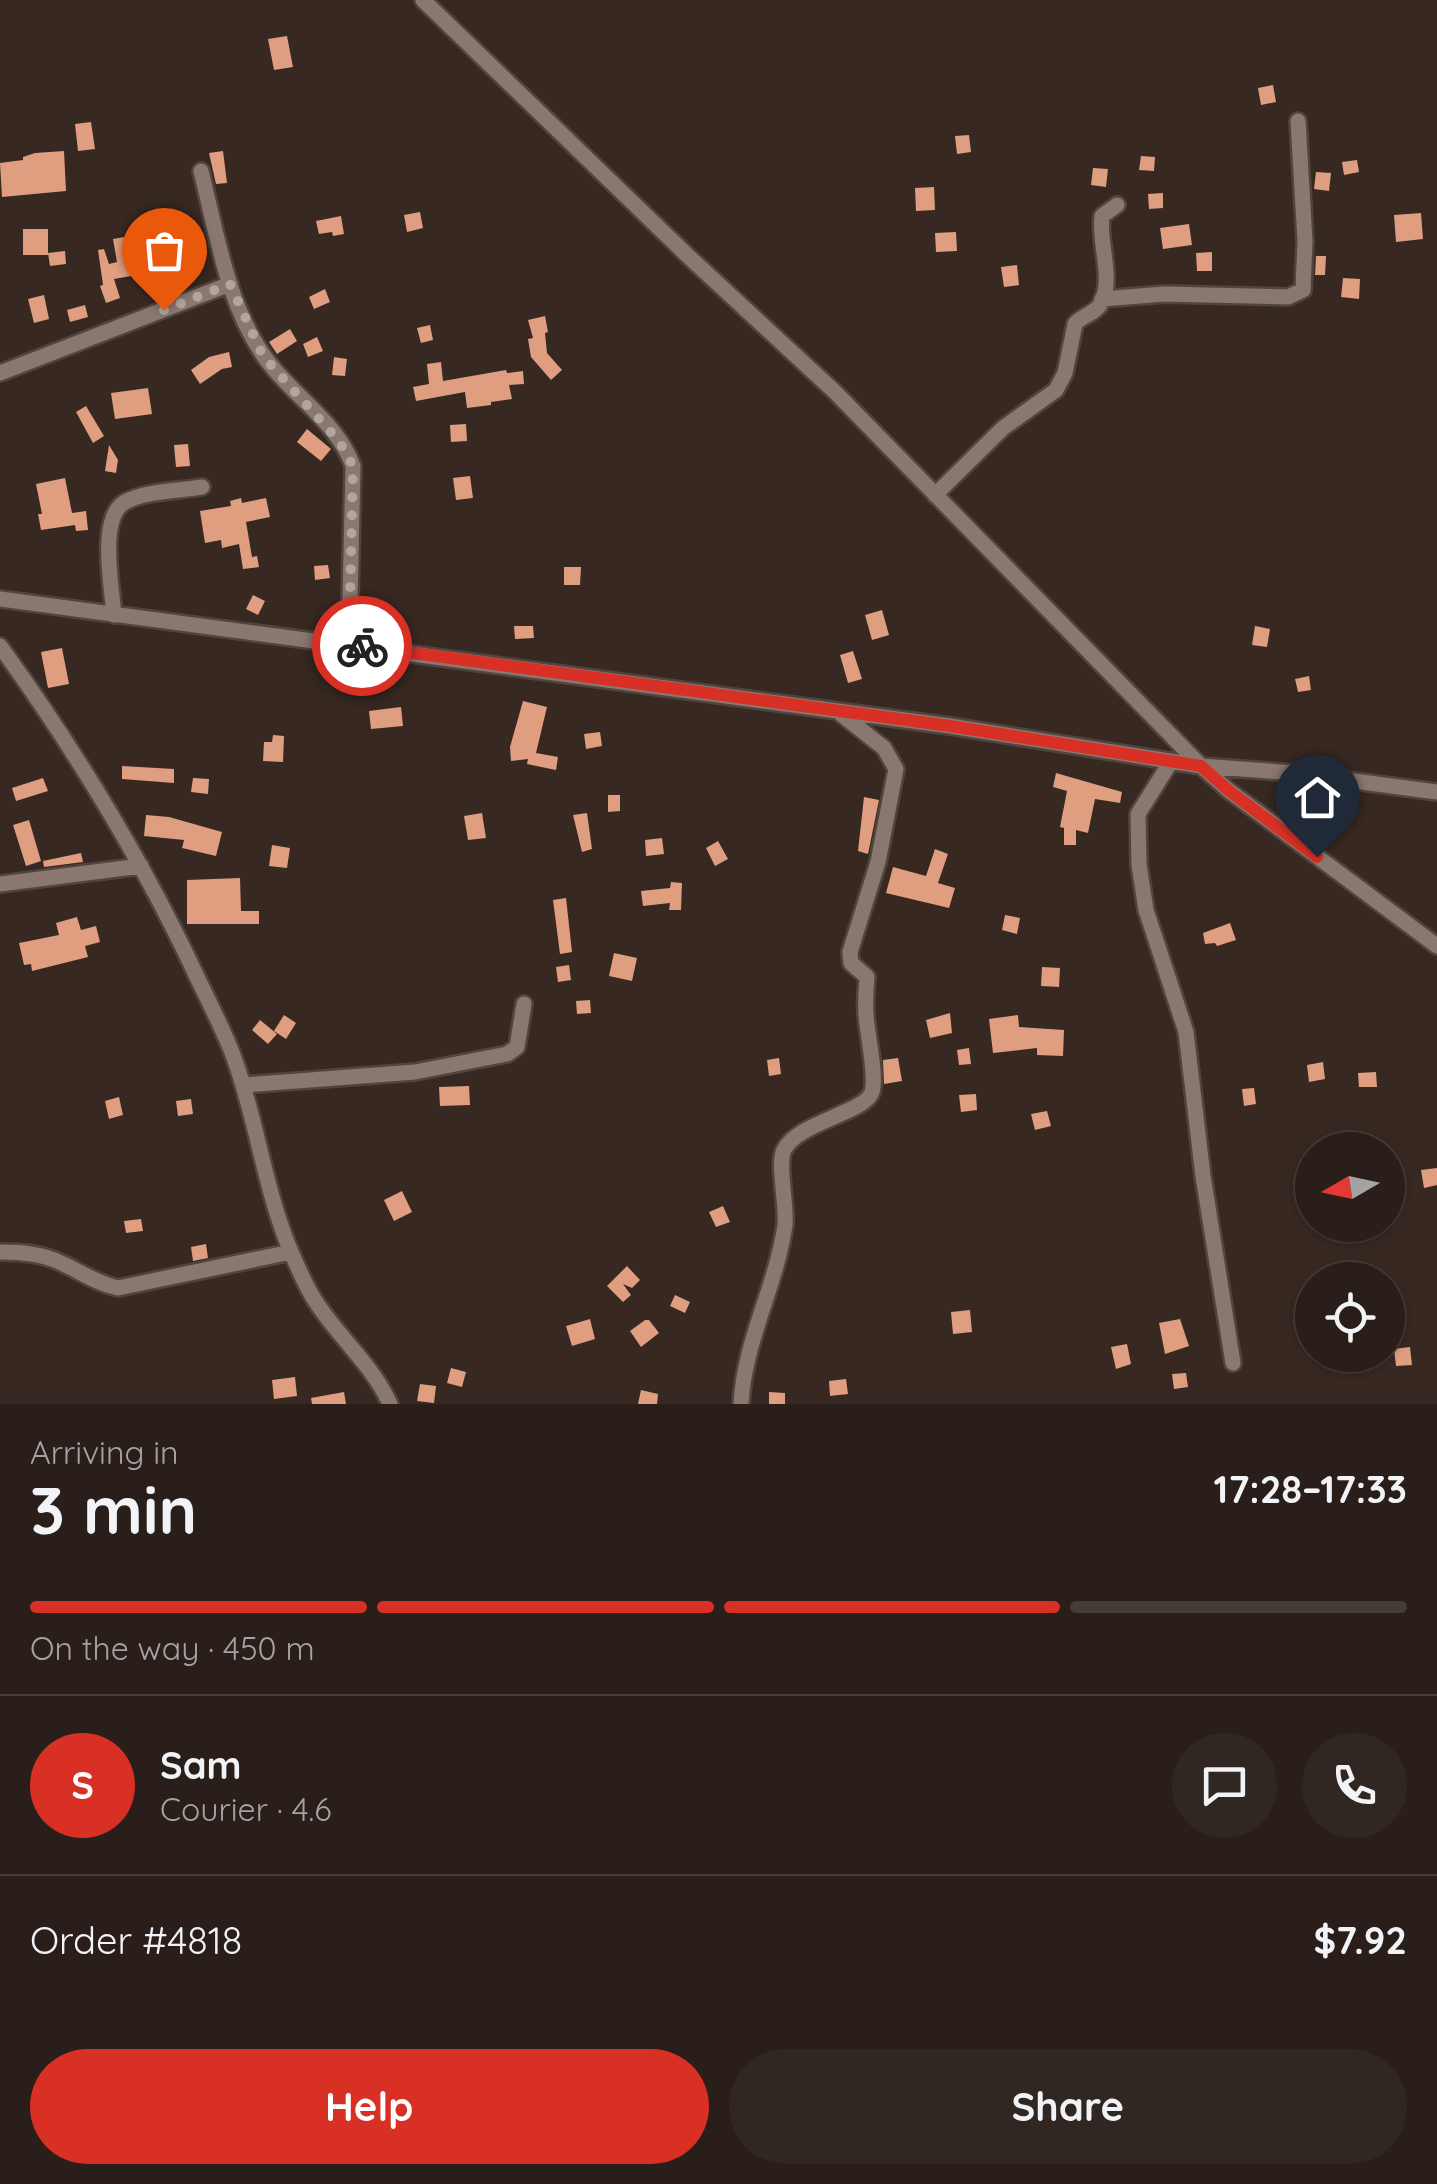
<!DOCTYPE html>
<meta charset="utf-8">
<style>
:root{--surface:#291e19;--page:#312722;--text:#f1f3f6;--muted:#a5a2a2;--line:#453c38;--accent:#d93025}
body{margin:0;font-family:Quicksand,sans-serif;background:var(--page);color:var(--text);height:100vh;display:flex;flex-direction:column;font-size:38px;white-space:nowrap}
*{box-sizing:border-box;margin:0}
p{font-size:32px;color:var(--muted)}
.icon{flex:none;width:55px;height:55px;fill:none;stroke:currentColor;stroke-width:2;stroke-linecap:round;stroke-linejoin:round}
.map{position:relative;height:1404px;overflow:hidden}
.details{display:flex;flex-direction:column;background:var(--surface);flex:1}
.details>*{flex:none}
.needle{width:65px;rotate:261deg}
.controls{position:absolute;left:1295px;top:1132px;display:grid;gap:20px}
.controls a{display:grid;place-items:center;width:110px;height:110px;border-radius:50%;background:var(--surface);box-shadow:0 2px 8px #0004,0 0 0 2px var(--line);font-size:50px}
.pin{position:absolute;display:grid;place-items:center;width:85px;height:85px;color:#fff;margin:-102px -42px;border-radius:50% 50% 50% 0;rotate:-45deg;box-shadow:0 0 10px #0007}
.pin .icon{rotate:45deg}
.courier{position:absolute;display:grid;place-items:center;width:100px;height:100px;margin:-50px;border:8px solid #d93025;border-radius:50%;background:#fff;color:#222;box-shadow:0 2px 12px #0007}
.overview em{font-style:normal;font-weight:800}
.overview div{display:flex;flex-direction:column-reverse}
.overview{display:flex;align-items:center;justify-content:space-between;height:170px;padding:0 30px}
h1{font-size:65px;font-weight:800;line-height:75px}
.bar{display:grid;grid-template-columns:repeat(4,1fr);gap:15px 10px;align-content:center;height:120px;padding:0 30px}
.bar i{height:12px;border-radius:8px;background:var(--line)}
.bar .on{background:var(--accent)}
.bar p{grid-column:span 4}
.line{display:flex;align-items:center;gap:25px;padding:0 30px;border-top:2px solid var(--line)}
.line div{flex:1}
.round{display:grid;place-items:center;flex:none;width:105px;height:105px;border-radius:52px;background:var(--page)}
.action{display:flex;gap:20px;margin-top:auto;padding:20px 30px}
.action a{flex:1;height:115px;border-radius:60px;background:var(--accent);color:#fff;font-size:40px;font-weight:800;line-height:115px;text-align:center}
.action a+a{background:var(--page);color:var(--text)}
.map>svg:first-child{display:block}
.building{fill:#e09e80}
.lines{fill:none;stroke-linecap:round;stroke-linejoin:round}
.street-casing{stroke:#51443e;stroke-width:20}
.street{stroke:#8a7870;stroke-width:15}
.done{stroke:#b1a59f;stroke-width:10;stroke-dasharray:0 18}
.route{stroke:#d93025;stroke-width:12}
</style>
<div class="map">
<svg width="1437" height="1404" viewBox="0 0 1437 1404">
<rect width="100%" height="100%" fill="#372821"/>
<!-- building -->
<path class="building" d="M287,36L293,67L274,70L268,39Z
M1273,85L1276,102L1261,105L1258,88Z
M91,122L95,149L78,151L75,124Z
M969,135L971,152L957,154L955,136Z
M64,151L66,191L2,197L0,163L23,160V157L35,153Z
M223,151L227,183L216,184L209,153Z
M1141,156L1155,157L1154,171L1139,170Z
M1357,160L1359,172L1344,175L1342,162Z
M1093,168L1108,169L1106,187L1091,185Z
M1316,172L1331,173L1329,191L1314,189Z
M934,187L935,210L916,211L915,188Z
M1163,193V208L1149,209L1148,194Z
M420,212L423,228L407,232L404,215Z
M1421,213L1423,239L1396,242L1394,215Z
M341,216L344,234L333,236L332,232L319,234L316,221Z
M1189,224L1192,245L1163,249L1160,228Z
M23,229H48V255H23Z
M170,229L173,244L167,245L171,269L114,279L120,298L106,303L100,286L103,285L98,250L104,249L109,264L117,262L113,239Z
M956,232L957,251L936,252L935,233Z
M65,251L66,264L50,266L48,253Z
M1212,252V271H1197L1196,253Z
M1316,256H1326L1325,275H1315Z
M1017,265L1019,285L1004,287L1001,267Z
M1343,278L1360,279L1359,299L1341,297Z
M325,289L330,302L314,309L309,297Z
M44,295L49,319L34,323L28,299Z
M85,305L88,317L70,322L67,310Z
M545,316L548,332L545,333L547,353L562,370L551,380L531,357L528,339L533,338L528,320Z
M430,325L433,340L421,343L417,328Z
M290,329L297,341L277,354L269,342Z
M317,337L323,351L308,357L303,344Z
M229,352L232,367L222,369L200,384L191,370L209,357Z
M334,357L347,359L345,376L332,375Z
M441,362L443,381L506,370L507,373L523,371L524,384L509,385L512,399L491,402V405L467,408L465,392L416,401L413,387L429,384L427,364Z
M148,388L152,414L115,419L111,393Z
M86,406L104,436L93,443L76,412Z
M466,424L467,441L451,442L450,425Z
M307,429L331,449L321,461L297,442Z
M188,444L190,466L176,467L174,445Z
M109,445L118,460L116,473L105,471Z
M470,476L473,498L456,500L453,478Z
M65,478L72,513L86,511L88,530L76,531L75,525L41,530L38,514H42L36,484Z
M241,498L242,503L266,498L270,517L246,522L252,557L257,556L259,567L243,569L239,544L222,548L221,540L205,543L200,511L231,506L230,501Z
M328,565L330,578L315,580L314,566Z
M564,567H581L580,585H564Z
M253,595L265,601L258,615L246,609Z
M882,610L889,635L872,640L865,615Z
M514,626H533L534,638L515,639Z
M1255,626L1270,629L1267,647L1252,645Z
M62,648L69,684L48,688L41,652Z
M853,651L862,679L848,683L840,655Z
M1309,676L1311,690L1298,692L1295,679Z
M523,701L547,707L536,753L558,757L556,770L527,764L528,759L511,761L510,747Z
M401,707L403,726L371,729L369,711Z
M600,732L602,746L586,749L584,734Z
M273,735L284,736L283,762L263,761L264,742H272Z
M122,766L174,769V783L122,779Z
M1056,773L1122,792L1120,803L1095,799L1088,833L1076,830V845H1064V828L1060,827L1067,791L1053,787Z
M43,778L48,791L16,801L12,788Z
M193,778L209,779L208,794L191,792Z
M608,795H620V811L608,812Z
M864,797L879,800L868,854L858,851Z
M482,813L486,838L468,840L464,816Z
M587,813L592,849L582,852L573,815Z
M146,815L169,817L222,832L216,856L182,848L184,840L144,836Z
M29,820L41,861L26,866L13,825Z
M662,838L664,854L646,856L645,840Z
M718,841L728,859L715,866L706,848Z
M272,845L290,848L287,868L269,866Z
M935,849L948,854L938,883L955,888L949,908L886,893L893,867L926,876Z
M81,853L83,862L44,867L43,861Z
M240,878L241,911H259V924H187V880Z
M671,882L682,883L681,910H669L670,903L643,906L641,891L670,888Z
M566,898L572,952L560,954L553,900Z
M1005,915L1020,918L1017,934L1002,930Z
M77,917L81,930L96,926L100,942L85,946L88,957L32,971L31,964L24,965L19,943L59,935L56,923Z
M1230,923L1236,940L1217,946L1215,943L1205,944L1203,933Z
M614,953L637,958L632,981L609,976Z
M569,965L571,980L558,982L556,967Z
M1042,967L1060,968L1059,987L1041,986Z
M590,1000L591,1013L577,1014L576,1001Z
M950,1013L952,1033L930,1038L926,1020Z
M284,1015L296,1023L286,1039L274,1031Z
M1018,1015L1019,1027L1064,1030L1063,1056L1037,1055V1048L993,1053L989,1019Z
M260,1020L277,1034L268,1044L252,1030Z
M969,1048L971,1064L959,1065L957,1050Z
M779,1058L781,1074L769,1076L767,1060Z
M898,1058L902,1081L884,1084L883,1060Z
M1323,1062L1325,1079L1309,1082L1307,1065Z
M1376,1072L1377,1087H1359L1358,1073Z
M469,1086L470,1105L440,1106L439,1087Z
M1254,1088L1256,1104L1244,1106L1242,1089Z
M976,1094L977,1110L961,1112L959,1095Z
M119,1097L123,1115L109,1119L105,1101Z
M191,1099L193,1114L178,1116L176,1101Z
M1047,1111L1051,1126L1035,1130L1031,1114Z
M1437,1168V1185L1424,1188L1421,1170Z
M402,1191L412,1212L394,1221L384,1200Z
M723,1206L730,1222L716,1227L709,1212Z
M141,1219L143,1231L126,1233L124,1221Z
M1340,1225H1381L1382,1231L1335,1240L1333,1226Z
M206,1244L208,1258L193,1261L191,1247Z
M627,1266L640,1280L632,1288L623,1284L631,1295L623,1302L607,1286Z
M675,1295L690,1302L685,1313L670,1306Z
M970,1310L972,1332L953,1334L951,1312Z
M590,1319L595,1339L572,1346L566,1326Z
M1180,1319L1189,1346L1165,1354L1159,1323Z
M645,1320H649L659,1333L641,1347L630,1331Z
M1127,1344L1131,1364L1116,1369L1111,1347Z
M1410,1347L1412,1365L1396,1366L1394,1349Z
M451,1368L466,1372L462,1387L447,1383Z
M1186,1373L1188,1387L1174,1389L1172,1374Z
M295,1377L297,1396L274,1399L272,1380Z
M846,1379L848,1394L830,1396L829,1381Z
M420,1384L436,1386L434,1403L417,1401Z
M641,1390L658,1394L657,1404H638Z
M344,1392L346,1404H312L311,1398Z
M769,1392L785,1393V1404H769Z"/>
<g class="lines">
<!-- street casing -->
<g class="street-casing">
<path id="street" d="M423,0L688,256L834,391L1201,766L1294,773L1437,792
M201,171C217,234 227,305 266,359C292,395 338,423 353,466L349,644
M1102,299L1164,294L1288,297L1303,290L1305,241L1298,121
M0,373L230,284
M935,495L1003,428L1056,390L1065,373L1075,324C1081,316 1094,314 1100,305C1115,279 1098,244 1102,216L1117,205
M0,599L950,726L1201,766L1228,790L1437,946
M114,615C112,588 98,517 125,502C146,491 178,491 202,487
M0,646C76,751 143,861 198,979C210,1004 223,1029 233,1055C257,1119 264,1188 291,1252C298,1267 305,1285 314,1299C337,1336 372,1364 390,1404
M1170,763L1138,814L1139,865L1146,910L1186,1032L1203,1176L1233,1363
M0,884L141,866
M244,1085L415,1072L507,1054L517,1047L524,1004
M0,1252C19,1252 39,1253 57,1261C78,1270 95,1283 118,1288L291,1252
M741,1404C744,1342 776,1287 785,1225C787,1204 777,1163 784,1150C798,1122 865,1113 872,1092C877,1076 867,1033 866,1015C865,1002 866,989 867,977L851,963L850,952L878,862L896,769L884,748L841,714"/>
</g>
<!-- street -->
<use href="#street" class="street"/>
</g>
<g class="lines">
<!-- done -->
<path class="done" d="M164,310L230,284L263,356L339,441L353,466L349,644L362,646"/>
<!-- route -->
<path class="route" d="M362,646L950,726L1201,766L1228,790L1317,857"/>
</g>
</svg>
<div class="controls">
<a><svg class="needle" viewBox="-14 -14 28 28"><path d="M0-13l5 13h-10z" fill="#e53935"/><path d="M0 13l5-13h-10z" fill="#a5a2a2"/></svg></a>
<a><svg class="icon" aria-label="locate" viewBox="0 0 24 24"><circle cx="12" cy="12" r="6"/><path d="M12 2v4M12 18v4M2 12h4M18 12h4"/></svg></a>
</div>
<div class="pin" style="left:164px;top:310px;background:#ea580c"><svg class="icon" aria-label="bag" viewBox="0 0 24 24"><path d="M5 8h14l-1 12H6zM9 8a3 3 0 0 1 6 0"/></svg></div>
<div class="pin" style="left:1317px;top:857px;background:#1f2937"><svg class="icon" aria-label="home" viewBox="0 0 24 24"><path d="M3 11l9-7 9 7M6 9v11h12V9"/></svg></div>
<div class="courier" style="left:362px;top:646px"><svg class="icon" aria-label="bike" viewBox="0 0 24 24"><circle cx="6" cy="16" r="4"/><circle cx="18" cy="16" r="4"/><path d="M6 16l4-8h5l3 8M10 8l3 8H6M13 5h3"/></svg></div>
</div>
<section class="details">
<div class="overview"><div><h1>3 min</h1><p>Arriving in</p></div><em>17:28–17:33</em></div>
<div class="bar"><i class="on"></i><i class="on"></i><i class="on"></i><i></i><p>On the way · 450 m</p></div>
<div class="line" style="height:180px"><b class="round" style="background:var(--accent);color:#fff">S</b><div><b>Sam</b><p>Courier · 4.6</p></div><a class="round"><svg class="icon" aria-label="chat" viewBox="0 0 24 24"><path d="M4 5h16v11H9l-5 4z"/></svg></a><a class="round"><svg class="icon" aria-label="phone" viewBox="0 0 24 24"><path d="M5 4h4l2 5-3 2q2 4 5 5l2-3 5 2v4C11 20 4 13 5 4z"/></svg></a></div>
<div class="line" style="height:130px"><div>Order #4818</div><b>$7.92</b></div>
<div class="action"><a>Help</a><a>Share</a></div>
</section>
